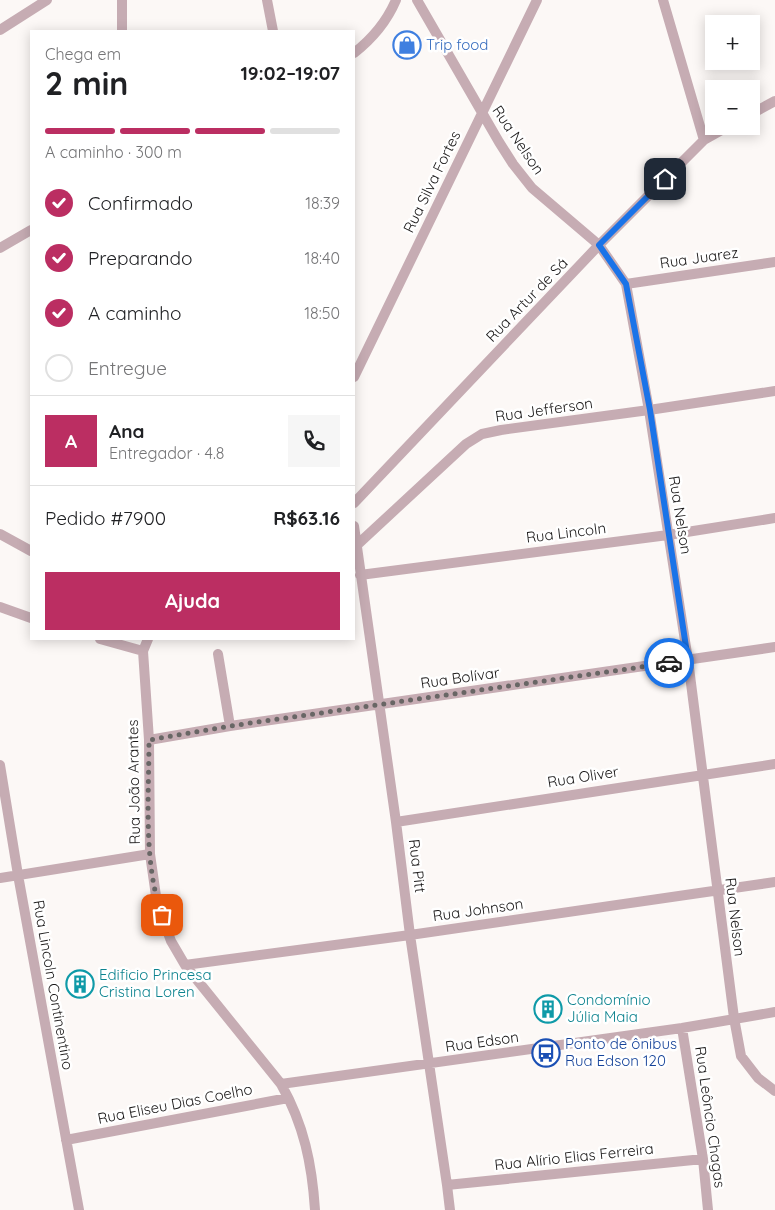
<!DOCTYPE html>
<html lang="pt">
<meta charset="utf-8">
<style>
:root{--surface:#fff;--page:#f6f6f6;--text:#202124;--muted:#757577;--line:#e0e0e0;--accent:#bb2e62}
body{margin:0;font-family:Quicksand,sans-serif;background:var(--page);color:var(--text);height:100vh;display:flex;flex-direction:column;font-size:19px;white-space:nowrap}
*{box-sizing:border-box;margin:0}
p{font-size:16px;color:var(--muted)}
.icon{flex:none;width:28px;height:28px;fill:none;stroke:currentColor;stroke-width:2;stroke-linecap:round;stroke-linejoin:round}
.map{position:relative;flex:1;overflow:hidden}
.side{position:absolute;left:30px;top:30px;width:325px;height:610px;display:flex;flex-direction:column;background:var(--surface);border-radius:0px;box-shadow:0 2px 12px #0003}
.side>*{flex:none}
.controls{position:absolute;left:705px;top:15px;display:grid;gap:10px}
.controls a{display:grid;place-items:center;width:55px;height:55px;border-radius:0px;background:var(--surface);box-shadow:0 2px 12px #0003;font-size:25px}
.pin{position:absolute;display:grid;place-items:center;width:42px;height:42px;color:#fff;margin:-21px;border-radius:10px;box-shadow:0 2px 8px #0006}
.courier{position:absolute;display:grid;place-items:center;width:50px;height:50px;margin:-25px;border:4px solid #1a73e8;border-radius:50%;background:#fff;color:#222;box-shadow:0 1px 6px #0007}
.summary em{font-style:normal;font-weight:800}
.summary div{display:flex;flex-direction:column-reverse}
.summary{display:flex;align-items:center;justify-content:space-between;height:85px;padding:0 15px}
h1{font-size:32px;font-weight:800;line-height:38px}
.bar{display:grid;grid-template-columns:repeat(4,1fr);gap:8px 5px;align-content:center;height:60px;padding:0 15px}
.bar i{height:6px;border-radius:4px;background:var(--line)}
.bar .selected{background:var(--accent)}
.bar p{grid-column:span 4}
.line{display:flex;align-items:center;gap:12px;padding:0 15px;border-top:1px solid var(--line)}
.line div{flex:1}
.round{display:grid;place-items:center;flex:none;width:52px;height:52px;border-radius:0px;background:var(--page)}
ol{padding:0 15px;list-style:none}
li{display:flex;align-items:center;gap:15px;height:55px}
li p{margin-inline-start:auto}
li .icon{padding:5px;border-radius:50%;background:var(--accent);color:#fff;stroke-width:4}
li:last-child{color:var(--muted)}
li i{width:28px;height:28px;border:2px solid var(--line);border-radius:50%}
.primary-button{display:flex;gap:10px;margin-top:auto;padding:10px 15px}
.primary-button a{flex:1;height:58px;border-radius:0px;background:var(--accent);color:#fff;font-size:20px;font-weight:800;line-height:58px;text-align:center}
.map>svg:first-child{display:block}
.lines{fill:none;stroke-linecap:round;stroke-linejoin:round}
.street{stroke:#c6acb3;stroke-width:10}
.done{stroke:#686665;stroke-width:5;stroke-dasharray:0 9}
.route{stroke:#1a73e8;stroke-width:6}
.labels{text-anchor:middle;stroke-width:5;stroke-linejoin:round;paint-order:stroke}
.shop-label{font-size:15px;fill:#366cbe;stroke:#fff;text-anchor:start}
.street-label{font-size:15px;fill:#191717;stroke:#fff}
.culture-label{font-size:15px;fill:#0d838f;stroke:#fff;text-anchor:start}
.transit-label{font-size:15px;fill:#164399;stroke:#fff;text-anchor:start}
</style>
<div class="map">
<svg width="775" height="1210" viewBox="0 0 775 1210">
<rect width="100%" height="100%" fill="#fcf8f6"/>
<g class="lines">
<!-- street -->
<path class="street" d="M267,0L273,31
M417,0L499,142L513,164L532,188L599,245L626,284L649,410L688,660L734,1018L741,1056L758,1078L775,1091
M663,0L704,140
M0,30L47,0
M122,31V0
M354,53C372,39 387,21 396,0
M751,114L775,101
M0,248L31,230
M626,284L775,262
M354,377L537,0
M354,503L599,245L704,140L729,126
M354,526L396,822L410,935L447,1185L450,1210
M0,534L31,551
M357,545L466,444L482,434L501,430L649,410L775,391
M360,575L668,535L775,518
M0,607L31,618
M100,639L143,651
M148,639L143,651L149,740L150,854L157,903L171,941L185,965L281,1084C304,1125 312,1164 315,1210
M218,654L230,726
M149,740L230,726L775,647
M0,765L18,875L79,1210
M396,822L775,764
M0,878L150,854
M185,965L410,935L775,882
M682,1028L703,1159L708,1210
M281,1084L682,1028L775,1012
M66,1140L288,1098
M447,1185L703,1159"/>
</g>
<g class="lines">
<!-- done -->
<path class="done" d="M162,915C143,863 149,795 149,740L230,726L669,663"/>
<!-- route -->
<path class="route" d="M665,179L599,245L626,284L650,410L688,660L669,663"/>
</g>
<!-- icons -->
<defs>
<g id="shop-ring" transform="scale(1.4375)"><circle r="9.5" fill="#fff" stroke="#3f7fe0" stroke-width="1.5"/><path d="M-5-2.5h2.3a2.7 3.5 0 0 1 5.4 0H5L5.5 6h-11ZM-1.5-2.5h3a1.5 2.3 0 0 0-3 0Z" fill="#3f7fe0"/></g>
<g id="building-ring" transform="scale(1.4375)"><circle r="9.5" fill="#fff" stroke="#0f9aa8" stroke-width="1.5"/><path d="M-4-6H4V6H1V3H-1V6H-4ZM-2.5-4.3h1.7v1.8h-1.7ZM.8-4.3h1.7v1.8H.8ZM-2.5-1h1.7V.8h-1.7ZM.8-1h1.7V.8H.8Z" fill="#0f9aa8"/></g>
<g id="bus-ring" transform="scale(1.4375)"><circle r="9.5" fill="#fff" stroke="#1a4fb4" stroke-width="1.5"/><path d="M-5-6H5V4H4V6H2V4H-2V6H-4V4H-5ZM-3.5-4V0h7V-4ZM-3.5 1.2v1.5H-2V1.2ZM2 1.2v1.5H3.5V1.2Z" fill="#1a4fb4"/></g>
</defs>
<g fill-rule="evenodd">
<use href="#shop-ring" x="407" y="45"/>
<use href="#building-ring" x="80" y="984"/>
<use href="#building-ring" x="548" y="1009"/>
<use href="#bus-ring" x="546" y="1053"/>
</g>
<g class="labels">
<!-- shop labels -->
<g class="shop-label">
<text x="426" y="50">Trip food</text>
</g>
<!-- street labels -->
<g class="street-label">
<text transform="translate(518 140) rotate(56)" y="5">Rua Nelson</text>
<text transform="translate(432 182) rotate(-64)" y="5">Rua Silva Fortes</text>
<text transform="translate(699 258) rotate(-8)" y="5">Rua Juarez</text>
<text transform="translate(527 300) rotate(-46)" y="5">Rua Artur de Sá</text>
<text transform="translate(544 410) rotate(-8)" y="5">Rua Jefferson</text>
<text transform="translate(680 515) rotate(81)" y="5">Rua Nelson</text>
<text transform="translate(566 533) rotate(-7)" y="5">Rua Lincoln</text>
<text transform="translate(460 678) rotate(-8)" y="5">Rua Bolívar</text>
<text transform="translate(583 777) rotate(-9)" y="5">Rua Oliver</text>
<text transform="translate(134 782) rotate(-91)" y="5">Rua João Arantes</text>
<text transform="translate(417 866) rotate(83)" y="5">Rua Pitt</text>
<text transform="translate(478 910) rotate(-8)" y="5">Rua Johnson</text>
<text transform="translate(735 917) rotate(83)" y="5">Rua Nelson</text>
<text transform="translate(53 985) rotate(80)" y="5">Rua Lincoln Continentino</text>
<text transform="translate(482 1042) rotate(-8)" y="5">Rua Edson</text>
<text transform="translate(175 1104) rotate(-11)" y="5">Rua Eliseu Dias Coelho</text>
<text transform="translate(710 1117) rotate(82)" y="5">Rua Leôncio Chagas</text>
<text transform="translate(574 1157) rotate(-6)" y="5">Rua Alírio Elias Ferreira</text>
</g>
<!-- culture labels -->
<g class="culture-label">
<text x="99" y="980">Edificio Princesa<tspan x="99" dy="17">Cristina Loren</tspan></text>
<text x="567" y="1005">Condomínio<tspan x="567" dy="17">Júlia Maia</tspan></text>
</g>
<!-- transit labels -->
<g class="transit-label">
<text x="565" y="1049">Ponto de ônibus<tspan x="565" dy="17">Rua Edson 120</tspan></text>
</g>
</g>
</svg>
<div class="controls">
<a>+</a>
<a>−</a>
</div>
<div class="pin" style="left:162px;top:915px;background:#ea580c"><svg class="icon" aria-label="bag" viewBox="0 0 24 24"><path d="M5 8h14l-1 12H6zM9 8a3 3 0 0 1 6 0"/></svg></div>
<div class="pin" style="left:665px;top:179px;background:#1f2937"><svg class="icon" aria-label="home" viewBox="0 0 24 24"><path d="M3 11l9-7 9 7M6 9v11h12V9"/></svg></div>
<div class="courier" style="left:669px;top:663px"><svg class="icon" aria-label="car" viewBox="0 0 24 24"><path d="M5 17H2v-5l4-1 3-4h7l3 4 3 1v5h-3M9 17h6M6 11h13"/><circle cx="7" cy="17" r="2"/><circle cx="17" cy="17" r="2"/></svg></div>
<section class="side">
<div class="summary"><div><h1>2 min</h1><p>Chega em</p></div><em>19:02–19:07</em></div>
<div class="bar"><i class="selected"></i><i class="selected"></i><i class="selected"></i><i></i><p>A caminho · 300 m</p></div>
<ol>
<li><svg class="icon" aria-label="check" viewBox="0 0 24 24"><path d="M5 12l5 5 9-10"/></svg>Confirmado<p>18:39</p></li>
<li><svg class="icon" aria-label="check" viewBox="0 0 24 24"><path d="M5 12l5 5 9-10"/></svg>Preparando<p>18:40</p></li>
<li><svg class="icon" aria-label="check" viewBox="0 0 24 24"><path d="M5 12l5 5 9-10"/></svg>A caminho<p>18:50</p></li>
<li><i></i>Entregue</li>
</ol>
<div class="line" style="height:90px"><b class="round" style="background:var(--accent);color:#fff">A</b><div><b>Ana</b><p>Entregador · 4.8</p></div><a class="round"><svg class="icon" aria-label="phone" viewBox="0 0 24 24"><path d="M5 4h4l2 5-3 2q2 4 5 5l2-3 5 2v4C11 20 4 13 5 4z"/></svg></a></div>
<div class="line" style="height:65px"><div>Pedido #7900</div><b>R$63.16</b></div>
<div class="primary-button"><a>Ajuda</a></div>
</section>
</div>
